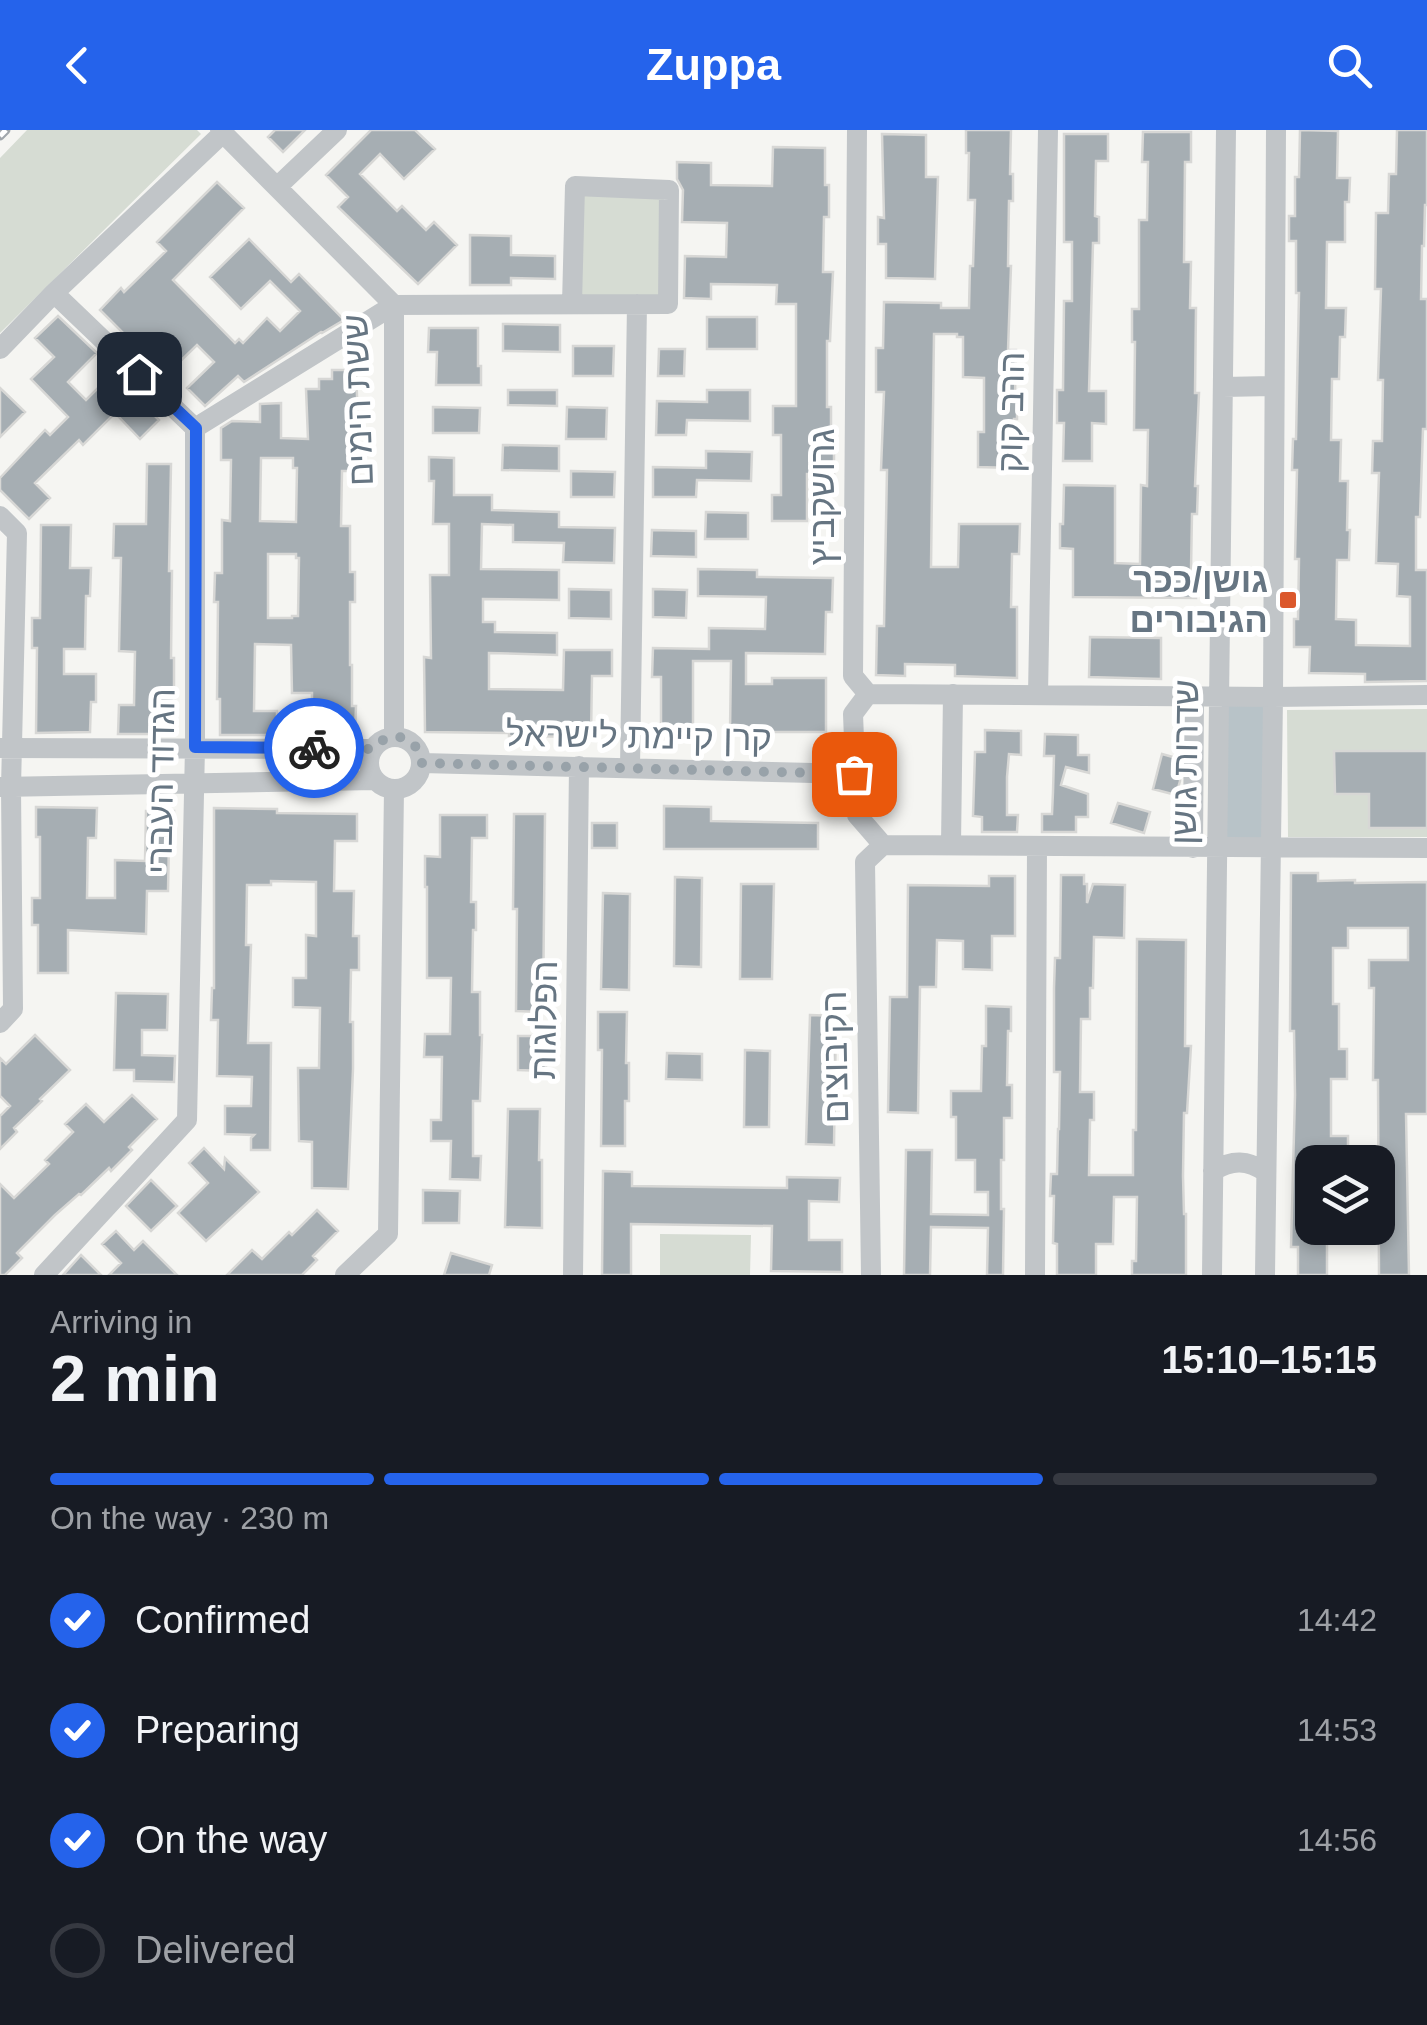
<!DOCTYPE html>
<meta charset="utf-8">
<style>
:root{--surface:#171b24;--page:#20242c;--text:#f1f3f6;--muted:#9ea1a6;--line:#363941;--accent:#2563eb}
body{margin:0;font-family:Arial,Heebo,sans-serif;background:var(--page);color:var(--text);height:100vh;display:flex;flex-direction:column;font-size:38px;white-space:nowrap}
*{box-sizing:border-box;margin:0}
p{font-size:32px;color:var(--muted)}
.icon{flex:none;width:55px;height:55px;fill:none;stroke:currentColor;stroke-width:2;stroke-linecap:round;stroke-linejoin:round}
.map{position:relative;height:1145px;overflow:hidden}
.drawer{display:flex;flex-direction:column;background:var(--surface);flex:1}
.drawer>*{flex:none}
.controls{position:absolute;left:1295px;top:1015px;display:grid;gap:20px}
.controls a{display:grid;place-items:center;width:100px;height:100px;border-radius:20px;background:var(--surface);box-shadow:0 5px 15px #0003;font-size:50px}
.pin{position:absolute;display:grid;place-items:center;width:85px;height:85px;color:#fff;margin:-42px;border-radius:20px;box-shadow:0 5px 15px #0006}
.courier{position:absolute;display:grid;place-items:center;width:100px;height:100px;margin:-50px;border:8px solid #2563eb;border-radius:50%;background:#fff;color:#222;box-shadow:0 2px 12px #0007}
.summary em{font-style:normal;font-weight:800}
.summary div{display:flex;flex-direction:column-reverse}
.summary{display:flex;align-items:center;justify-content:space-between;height:170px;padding:0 50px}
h1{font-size:65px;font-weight:800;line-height:75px}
.bar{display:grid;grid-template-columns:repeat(4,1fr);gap:15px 10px;align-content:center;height:120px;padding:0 50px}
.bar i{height:12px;border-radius:8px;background:var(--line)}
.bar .active{background:var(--accent)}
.bar p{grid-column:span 4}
ol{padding:0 50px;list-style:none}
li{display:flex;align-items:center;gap:30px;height:110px}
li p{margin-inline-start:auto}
li .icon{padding:10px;border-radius:50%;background:var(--accent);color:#fff;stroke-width:4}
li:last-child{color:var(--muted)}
li i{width:55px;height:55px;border:5px solid var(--line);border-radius:50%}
header{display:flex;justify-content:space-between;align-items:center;height:130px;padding:0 50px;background:var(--accent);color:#fff;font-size:45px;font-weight:800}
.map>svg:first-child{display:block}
.green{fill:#d6dcd3}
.water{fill:#b8c3c8}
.building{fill:#a6aeb3;stroke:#d7d7d5;stroke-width:2.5;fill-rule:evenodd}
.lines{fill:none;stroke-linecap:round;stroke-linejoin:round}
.minor{stroke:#c1c5c8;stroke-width:20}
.rail-casing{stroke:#a0a6ab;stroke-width:9}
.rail{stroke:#fff;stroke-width:5;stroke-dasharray:15;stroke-linecap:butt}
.done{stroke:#98a2a9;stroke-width:10;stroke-dasharray:0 18}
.route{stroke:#2563eb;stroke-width:12}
.poi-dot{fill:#db582c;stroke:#fff;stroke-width:4}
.labels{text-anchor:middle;stroke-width:10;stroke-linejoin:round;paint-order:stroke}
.street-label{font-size:35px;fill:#667582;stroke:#fff}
.poi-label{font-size:35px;font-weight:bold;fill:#667582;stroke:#fff;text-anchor:end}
</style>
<header><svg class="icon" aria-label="back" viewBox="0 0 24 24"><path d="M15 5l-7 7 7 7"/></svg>Zuppa<svg class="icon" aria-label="search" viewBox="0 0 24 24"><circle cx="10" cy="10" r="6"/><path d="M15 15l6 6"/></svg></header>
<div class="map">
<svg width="1427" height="1145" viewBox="0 0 1427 1145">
<rect width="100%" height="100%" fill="#f5f5f2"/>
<!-- green -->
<path class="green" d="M27,0H197L201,4L0,203V28Z
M581,62L664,64L661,170L578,167Z
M1427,579V707H1288L1287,580Z
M660,1104L751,1105L750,1145H660Z"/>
<!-- water -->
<path class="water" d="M1222,571L1268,572L1266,713L1220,714Z"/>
<!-- building -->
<path class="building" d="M275,0H305L283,22L268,7Z
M371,0H415L435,19L404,49L380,24L360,44L397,81L402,76L426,100L434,92L457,115L418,154L338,77L348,67L326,45Z
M966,0H1011L1010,44H1013V71H1009L1008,136H1011L1008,220H1016L1015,265H1017V289H1014V338L978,337V302H984V248L963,247V207H957V204H934L931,437H958L959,394H1020L1019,424H1012L1011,477H1017V548L955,546V535L905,534V546L876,545L877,496H884L887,340H881L884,262H876V218H883L884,172L941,173V178H969L970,136H973L975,70H968L969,23H966Z
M1300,0L1338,1L1337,48H1350L1349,72H1345V112H1327L1326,178H1346L1345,207H1340L1339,249H1332L1331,310H1341L1340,351H1348L1347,400H1350L1349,430H1337L1336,489L1356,490V515L1410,516V467L1397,466L1398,434L1376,433L1379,343H1372L1373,311H1382L1383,250H1378L1381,159H1375L1376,83H1388L1389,44H1396L1397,0H1427V75H1425L1424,116H1422L1421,169H1427V299H1423L1420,387H1416V440H1427V551L1365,552V544L1309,543L1310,517H1294V489H1298L1299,429H1295L1297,340H1292L1293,309H1296L1299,163H1296V111H1289V86H1295V47H1299Z
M1143,2H1191V32H1185L1184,132H1191L1190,178H1196L1195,263H1199L1195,356H1198L1197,384H1192L1191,440H1196V468L1073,467V419L1060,418V394H1063L1064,355L1115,356V433L1140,434L1141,355L1147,356L1148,300H1134L1135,212H1132V179H1139V90H1147L1148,32H1142Z
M882,4L926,5V47H938L935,149L886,148V114H878V87L884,88Z
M1064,4H1108V31H1096L1095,86L1099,87V113H1093L1089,261H1106V294L1092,293V331H1063L1064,293H1057V260H1063L1064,171H1072V112H1064Z
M773,17L825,18V55H829V87H824L823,142H833L830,211H827V277H831V322H834V345L807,344V391H772V365H781V305H773V276H796V174H776L777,155L711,154V169L684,168L685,126L726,127L727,93L682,92L683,60L677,49V32L711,33V55L772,56Z
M217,52L244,78L173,150L235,213L239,209L243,213L267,188L280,201L300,181L270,151L241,179L210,147L249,109L291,152L299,144L344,190L322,203L321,202L244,252L238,246L205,276L187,258L214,232L197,215L167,244L128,204L126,206L100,180L121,158L124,162L166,121L157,112Z
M470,105L511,106V125L555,126V149L511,148V155H470Z
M58,186L97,223L68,252L86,270L108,248L137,278L142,273L159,290L140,309L115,283L83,315L79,310L35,353L50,368L29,389L0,360V348L45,300L50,305L68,287L31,249L54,227L35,208Z
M707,187H757V219H707Z
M503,194L560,195V222L503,221Z
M429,198H478V236H481V255H436L437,222H428Z
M573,216H614L613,246H573Z
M659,219H685L684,246H658Z
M332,240H356L358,292L352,293L351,341H342L341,396H350V442H355V472H350V535H352V576H356L355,603H312V563H292L291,515L255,514L254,581H277V605H220V569H217L218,472H214L215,443H222V390L230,391L231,330H221V298L232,291L260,292V274L281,273V308L308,309L306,259H319V249H332ZM261,328H293V338H297L296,392L260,391ZM268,424H296V428H299L298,486H292V488H268Z
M0,258L25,282L0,307Z
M508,260H557V276L508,275Z
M707,260H750V291L687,290L686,305H656L657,271L707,272Z
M433,277L480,278L479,303H433Z
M567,277L607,278L606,309H566Z
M503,315L559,316V341L502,340Z
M706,321L752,322L751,351L697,350L696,367H653V337L706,338Z
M429,327L454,328V365H492V380L559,382V397L615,398L614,433L563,432L564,413L513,412V395L482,394L481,439L559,440V470L483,469V492H495V502L557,503V525L489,523V559L563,560L564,520H612V546H592L591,607L509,606V603L425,602L424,527L431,528L430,445H449V394H433L434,351H429Z
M147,334H171L169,441H172L171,528H174V604H118L119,575H134L135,522L119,521L121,428H113L114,394H146Z
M571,341L615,342L614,367H571Z
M706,382L748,383V409H705Z
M41,395H71L70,438H91L90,466H86L85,519H64V544H96V572H91L90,602L36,603L37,518H32V488H40Z
M652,400L696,401V427L651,426Z
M698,439L757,440V447L833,448L832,482H826L825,524L746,523V554H772V548H826V602H730L731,531H693V601H661V547H652L653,518L709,519V498L765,499L766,467L698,466Z
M569,459L611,460V489L569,488Z
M653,459L687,460L686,488L653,487Z
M1090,507L1161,508V549L1089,547Z
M985,600L1021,601V625L1009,624L1007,647V685H1018L1017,702H982V687L973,686L975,622H985Z
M1045,604L1078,605V625H1089V643L1066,637L1061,655L1088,664V687H1076V702H1042V684H1052L1053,662L1054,626H1044Z
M1334,621H1427V698H1369V664H1335Z
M1162,624L1180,629V651L1176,665L1153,659Z
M1118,673L1150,682L1144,703L1111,693Z
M664,676L711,677V691L818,693V719H664Z
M36,677L97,678L96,708H88L87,768H115V730L145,731L146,681H174L173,711H169L168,761H147L146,804L68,800V843H38V795H32V768H40V707H36Z
M214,678L277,679V683L357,684V711H335L334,761H354L353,806H359V840H351L350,892H353V939L348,1059L312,1058V1012L299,1011L298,938H319L320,878L293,877V848H306V805L316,806V752L271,751V755H247L246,815H251L248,913H271L270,1020H251V1008L254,1005L225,1004V976H251L252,947L217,946L218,890H211L212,858H214Z
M514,684H545L543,882L516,881L517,779H513Z
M440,685H487V708H472L471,772H476V800H473L472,862H480V905H482L480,971H473V1026H481L480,1050L450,1049L451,1011H431V990H441L442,927H424L425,904H450L451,848H427V757H425V726L440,727Z
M592,693H617V718H592Z
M1291,743H1318V751L1355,750V753L1427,752V984H1406L1409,1145H1379L1378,950H1373L1374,858H1369V830H1408V798H1348V818H1333V874H1339V919H1347V949H1331V1006H1348V1032H1312V1098H1327V1145H1298V1117H1291L1295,965L1294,901H1290Z
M1061,745H1084V754H1087V773L1093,754L1125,755L1124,808L1094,807L1093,858H1090V889H1081L1080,962H1094V990H1090L1089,1045H1133V1000H1136L1137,809L1186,810L1185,916H1191L1187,983H1184L1183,1046L1184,1084H1186V1145H1132V1131H1136L1137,1067H1114L1113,1114H1096V1145H1057V1114L1053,1113L1054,1066H1050L1051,1044H1057L1058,999H1059L1060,942H1054V858L1055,828H1060Z
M989,746H1015V806H992V840L963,839V811L937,810L936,857H920L918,983L888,982L890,867H907L908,755L989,756Z
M675,747L702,748L701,837L674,836Z
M741,754H774L772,849H740Z
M603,763L630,764L629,860L601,859Z
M116,863L168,864L167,900H142V925L175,926L174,952L134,951V940H114Z
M986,876L1011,877V901H1008L1007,955H1012V988H1004V1030H1001V1079H1004L1003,1145H987L988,1098L931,1097L930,1145H904L906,1020H932L931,1084L988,1085V1062H975V1030H956V987H951V961H981L982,916H986Z
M598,882H627L626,933H629V971H625V1016H601L602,920H598Z
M810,885L836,886L834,1015L806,1014Z
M35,905L70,940L40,969L42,971L14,998L17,1002L0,1019V986L10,976L0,966V928L6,934Z
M518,906H546V941L518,940Z
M745,920L770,921L769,997H744Z
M667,923L702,924V950L666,949Z
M132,965L157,989L129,1017L132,1020L111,1041L109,1038L81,1065L79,1064L55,1085L17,1123L22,1128L5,1145H0V1054L14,1068L49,1034L45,1030L73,1002L65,994L86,974L104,992Z
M508,979H540L539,1030H542V1098L505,1097Z
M204,1018L224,1039L225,1028L259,1062L206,1111L178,1083L208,1053L189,1033Z
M603,1041L632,1042V1056L787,1058V1047L840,1048L839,1072L809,1071V1110H842V1142L771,1141L772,1096L631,1094V1145H602Z
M151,1050L177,1076L151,1101L126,1076Z
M423,1060L460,1061L459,1093H423Z
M317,1080L338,1101L313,1126L317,1130L302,1145H227L252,1120L262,1129L289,1102L292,1105Z
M116,1101L134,1120L143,1111L177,1145H109L121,1133L102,1114Z
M451,1123L492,1135L489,1145H444Z
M81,1125L101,1145H63Z"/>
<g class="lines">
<!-- minor -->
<path class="minor" d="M220,0L394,175V606
M857,0L853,546L868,564
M277,57L337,0
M0,219L54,163L223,3
M1223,257L1274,256
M195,298L394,175L668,174L669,60L575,56L572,174
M0,386L17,403L11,657L13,879L0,893
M868,564L1273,567L1427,565
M868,564L853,584L857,685L883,715
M1038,565L1048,0
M369 633a26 26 0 1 1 52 0a26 26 0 1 1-52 0Z
M0,618L372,619
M422,633L854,644
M630,637L637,174
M0,657L375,650
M883,715L1427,718
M951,715L953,564
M1193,718L1194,566
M1213,1041C1233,1029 1247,1030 1266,1042
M44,1145L187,990L195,617V298L54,163
M345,1145L388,1104L394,659
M573,1145L579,636
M871,1145L865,732L883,715
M1035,1145L1037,716
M1212,1145L1226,0
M1265,1145L1273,567L1276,0"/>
<!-- rail casing -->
<g class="rail-casing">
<path id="rail" d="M0,6L6,0"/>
</g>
<!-- rail -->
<use href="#rail" class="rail"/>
</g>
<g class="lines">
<!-- done -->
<path class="done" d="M314,618L372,619C390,598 418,605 422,633L854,644"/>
<!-- route -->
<path class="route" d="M139,244L196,298L195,617L314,618"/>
</g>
<!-- markers -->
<rect class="poi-dot" x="1278" y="460" width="20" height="20" rx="5"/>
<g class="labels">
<!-- street labels -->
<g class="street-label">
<text transform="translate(358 270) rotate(-92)" y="12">ששת הימים</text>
<text transform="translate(1011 282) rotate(-89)" y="12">הרב קוק</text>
<text transform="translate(822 367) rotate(-90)" y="12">גרושקביץ</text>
<text transform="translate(639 606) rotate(1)" y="12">קרן קיימת לישראל</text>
<text transform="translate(1185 632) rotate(-89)" y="12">שדרות גושן</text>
<text transform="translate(161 651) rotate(-89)" y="12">הגדוד העברי</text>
<text transform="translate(544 890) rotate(-89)" y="12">הפלוגות</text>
<text transform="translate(835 927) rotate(-91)" y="12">הקיבוצים</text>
</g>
<!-- poi labels -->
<g class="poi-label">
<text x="1268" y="462">גושן/ככר<tspan x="1268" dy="40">הגיבורים</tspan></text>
</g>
</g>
</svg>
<div class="controls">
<a><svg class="icon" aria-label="layers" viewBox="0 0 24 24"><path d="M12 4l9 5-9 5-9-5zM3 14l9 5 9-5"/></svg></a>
</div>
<div class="pin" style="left:854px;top:644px;background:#ea580c"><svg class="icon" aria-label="bag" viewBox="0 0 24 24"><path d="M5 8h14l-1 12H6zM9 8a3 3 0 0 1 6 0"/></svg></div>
<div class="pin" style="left:139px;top:244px;background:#1f2937"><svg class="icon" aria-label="home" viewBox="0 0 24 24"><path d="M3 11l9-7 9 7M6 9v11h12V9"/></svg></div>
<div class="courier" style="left:314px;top:618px"><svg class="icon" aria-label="bike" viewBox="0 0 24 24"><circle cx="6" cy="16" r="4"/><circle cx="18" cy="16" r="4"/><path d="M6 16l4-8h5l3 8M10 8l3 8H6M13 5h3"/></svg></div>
</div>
<section class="drawer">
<div class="summary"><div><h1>2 min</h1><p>Arriving in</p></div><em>15:10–15:15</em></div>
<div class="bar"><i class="active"></i><i class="active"></i><i class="active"></i><i></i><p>On the way · 230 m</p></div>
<ol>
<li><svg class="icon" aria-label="check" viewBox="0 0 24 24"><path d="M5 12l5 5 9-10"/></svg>Confirmed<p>14:42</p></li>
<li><svg class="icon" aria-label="check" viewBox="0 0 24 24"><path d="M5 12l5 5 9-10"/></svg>Preparing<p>14:53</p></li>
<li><svg class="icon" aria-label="check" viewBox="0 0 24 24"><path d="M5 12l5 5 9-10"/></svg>On the way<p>14:56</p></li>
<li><i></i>Delivered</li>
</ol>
</section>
